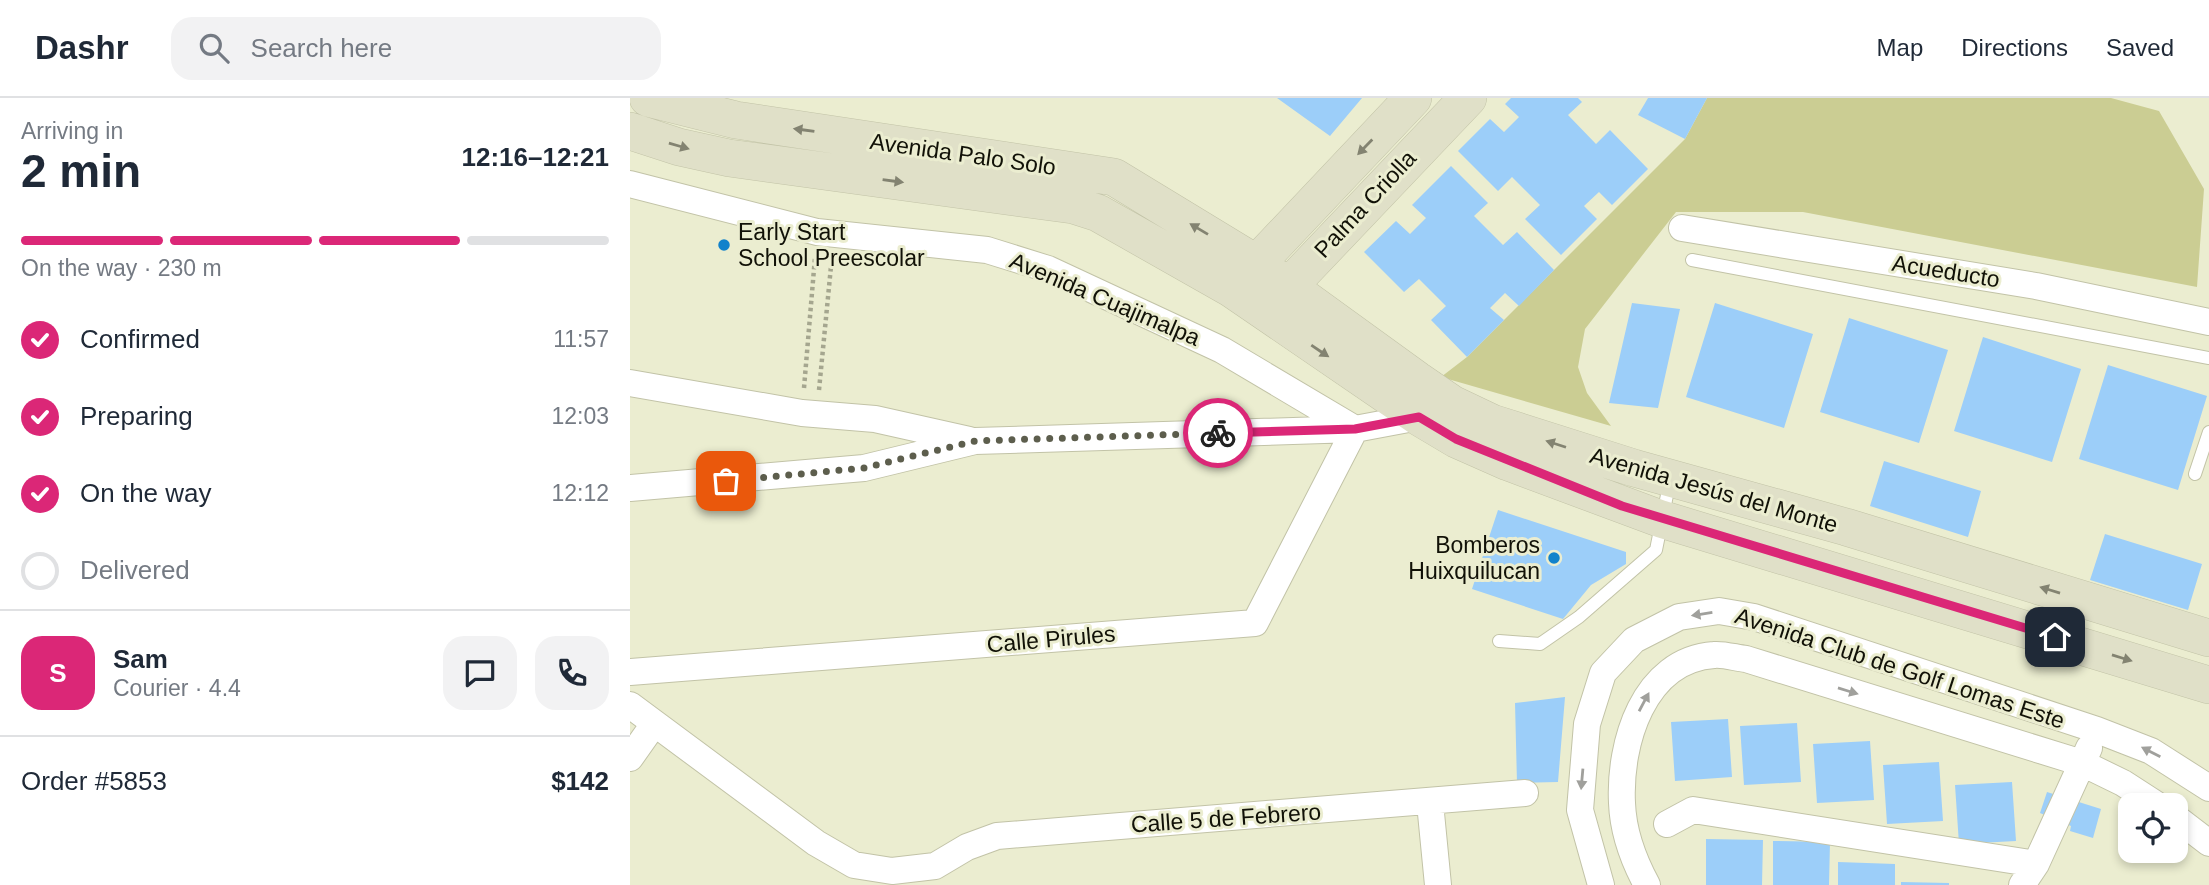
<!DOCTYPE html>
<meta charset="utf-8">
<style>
:root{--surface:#fff;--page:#f2f2f3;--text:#1f2937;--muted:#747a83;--line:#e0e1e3;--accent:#db2777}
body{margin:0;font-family:Arial,sans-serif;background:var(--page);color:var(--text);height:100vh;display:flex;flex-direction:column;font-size:26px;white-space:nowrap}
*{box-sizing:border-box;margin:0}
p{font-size:23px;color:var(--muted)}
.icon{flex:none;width:38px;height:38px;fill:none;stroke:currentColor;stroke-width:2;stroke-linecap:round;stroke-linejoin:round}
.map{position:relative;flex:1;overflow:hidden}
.drawer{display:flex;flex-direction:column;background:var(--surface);width:630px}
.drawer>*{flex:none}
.controls{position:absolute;left:1488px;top:695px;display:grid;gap:14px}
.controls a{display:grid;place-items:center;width:70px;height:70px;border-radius:14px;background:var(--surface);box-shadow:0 4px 10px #0003;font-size:35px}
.pin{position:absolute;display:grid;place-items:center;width:60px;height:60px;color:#fff;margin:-30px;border-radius:14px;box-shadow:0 4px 10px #0006}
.courier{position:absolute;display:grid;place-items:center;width:70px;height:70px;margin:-35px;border:5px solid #db2777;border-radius:50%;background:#fff;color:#222;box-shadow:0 2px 9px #0007}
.overview em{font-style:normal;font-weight:600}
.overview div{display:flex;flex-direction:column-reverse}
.overview{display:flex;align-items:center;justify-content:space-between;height:119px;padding:0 21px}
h1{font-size:46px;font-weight:600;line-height:52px}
.bar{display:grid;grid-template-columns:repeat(4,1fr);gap:10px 7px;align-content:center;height:84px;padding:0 21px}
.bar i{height:9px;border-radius:5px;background:var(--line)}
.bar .current{background:var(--accent)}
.bar p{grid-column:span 4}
.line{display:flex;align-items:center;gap:18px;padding:0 21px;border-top:2px solid var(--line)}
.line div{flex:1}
.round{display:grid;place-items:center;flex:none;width:74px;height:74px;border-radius:21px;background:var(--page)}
ol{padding:0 21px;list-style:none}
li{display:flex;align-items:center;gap:21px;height:77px}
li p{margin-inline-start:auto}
li .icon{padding:7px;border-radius:50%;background:var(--accent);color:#fff;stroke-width:4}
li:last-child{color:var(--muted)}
li i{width:38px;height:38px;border:4px solid var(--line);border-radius:50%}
header{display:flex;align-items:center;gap:42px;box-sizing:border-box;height:98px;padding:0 35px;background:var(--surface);border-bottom:2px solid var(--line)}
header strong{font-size:33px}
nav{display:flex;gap:38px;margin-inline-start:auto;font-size:24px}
.search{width:490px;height:63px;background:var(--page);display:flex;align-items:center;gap:18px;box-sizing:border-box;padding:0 24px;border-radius:21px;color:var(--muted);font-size:26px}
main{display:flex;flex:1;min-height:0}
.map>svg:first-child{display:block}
.green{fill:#cbcd93}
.building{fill:#9ccef9}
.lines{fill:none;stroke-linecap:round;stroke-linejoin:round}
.lane-casing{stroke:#c2c3a7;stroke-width:14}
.street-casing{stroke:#c2c3a7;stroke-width:28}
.secondary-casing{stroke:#c2c3a7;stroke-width:38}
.path{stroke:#a5a68f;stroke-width:4.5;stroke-dasharray:3.5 3.5;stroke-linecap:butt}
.lane{stroke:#fff;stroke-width:12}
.street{stroke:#fff;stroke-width:26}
.secondary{stroke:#e0e0c8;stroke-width:37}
.oneway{fill:#838371}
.oneway2{fill:#a0a09c}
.done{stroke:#5d5e4d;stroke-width:7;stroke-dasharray:0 12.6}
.route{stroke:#db2777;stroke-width:9}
.poi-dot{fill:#1182cb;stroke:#ebedd0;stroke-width:2.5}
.labels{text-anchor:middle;stroke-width:6;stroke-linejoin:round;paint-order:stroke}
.street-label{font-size:23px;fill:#111107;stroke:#ebedd0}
.poi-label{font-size:23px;fill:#111107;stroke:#ebedd0;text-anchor:start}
</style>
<header>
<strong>Dashr</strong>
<div class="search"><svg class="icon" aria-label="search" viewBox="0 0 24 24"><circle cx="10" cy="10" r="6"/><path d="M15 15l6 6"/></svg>Search here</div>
<nav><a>Map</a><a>Directions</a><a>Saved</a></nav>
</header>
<main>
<section class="drawer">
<div class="overview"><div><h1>2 min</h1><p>Arriving in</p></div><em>12:16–12:21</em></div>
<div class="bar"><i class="current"></i><i class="current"></i><i class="current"></i><i></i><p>On the way · 230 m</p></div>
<ol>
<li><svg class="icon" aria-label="check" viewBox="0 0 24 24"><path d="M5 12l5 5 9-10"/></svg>Confirmed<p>11:57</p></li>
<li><svg class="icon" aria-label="check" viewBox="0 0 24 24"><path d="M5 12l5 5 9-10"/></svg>Preparing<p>12:03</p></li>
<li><svg class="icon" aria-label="check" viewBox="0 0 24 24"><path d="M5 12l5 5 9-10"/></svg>On the way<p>12:12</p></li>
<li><i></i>Delivered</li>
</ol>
<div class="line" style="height:126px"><b class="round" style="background:var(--accent);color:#fff">S</b><div><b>Sam</b><p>Courier · 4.4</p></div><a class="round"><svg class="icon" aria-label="chat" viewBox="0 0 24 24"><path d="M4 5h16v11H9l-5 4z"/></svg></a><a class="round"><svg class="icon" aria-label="phone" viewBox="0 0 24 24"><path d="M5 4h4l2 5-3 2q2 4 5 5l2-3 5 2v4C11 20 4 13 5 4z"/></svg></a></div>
<div class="line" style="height:91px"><div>Order #5853</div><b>$142</b></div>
</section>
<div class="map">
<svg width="1579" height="787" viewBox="0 0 1579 787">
<rect width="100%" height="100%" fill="#ebedd0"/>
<!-- green -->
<path class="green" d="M1077,0H1481L1529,13L1574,91L1567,189L1173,114H1046L955,231L948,269L957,295L981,328L811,279L837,259L1055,41Z"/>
<!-- building -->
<path class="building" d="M647,0H732L700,38Z
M881,0H948L952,4L938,17L966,46L980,32L1018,71L982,107L969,94L954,108L967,121L931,157L895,121L910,107L882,79L868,93L828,53L860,21L874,34L889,19L875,6Z
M1018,0H1077L1055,41L1008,17Z
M821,68L858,105L844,118L873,147L887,134L924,172L889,208L875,195L860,210L874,222L837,259L801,222L816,208L789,181L774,194L734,154L766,123L780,136L796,120L782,107Z
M1002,205L1050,211L1028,310L979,305Z
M1085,205L1183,236L1154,330L1056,299Z
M1219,220L1318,252L1289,345L1190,314Z
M1353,239L1451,271L1422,364L1324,333Z
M1478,267L1577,298L1548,392L1449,361Z
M1254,363L1351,393L1338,439L1240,408Z
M868,412L996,454V466L961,487L933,521L842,491Z
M1475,436L1572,466L1558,512L1460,482Z
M935,599L928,684L887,685L885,605Z
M1098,621L1102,679L1045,683L1041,624Z
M1167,625L1171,684L1114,687L1110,628Z
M1240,643L1244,702L1187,705L1183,646Z
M1309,664L1313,723L1257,726L1253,667Z
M1382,684L1386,743L1329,746L1325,687Z
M1417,694L1471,711L1463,740L1440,733L1441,728L1410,715Z
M1076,741L1133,742L1132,787H1076Z
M1143,743L1200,744L1199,787H1143Z
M1208,764L1265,766V787H1208Z
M1271,784L1319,785V787H1271Z"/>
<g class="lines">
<!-- lane casing -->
<g class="lane-casing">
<path id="lane" d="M1062,162L1579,260
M1565,376L1579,334
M869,543L910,546L949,519L1026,452L1040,382"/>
</g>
<!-- street casing -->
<g class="street-casing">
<path id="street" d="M0,86L187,134L357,152L418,171L592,252L725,331L625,525L0,574
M1052,130L1406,188L1579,224
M0,285L172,315L245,321L339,342
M0,390L234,370L345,343L725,331L789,319
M0,607L186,745L224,767L262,773L305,768L337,749L367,738L895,695
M0,660L24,626
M800,705L808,787
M1545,719L1579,745
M1037,726L1063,712L1406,766
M971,787L950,712L957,626L973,575L1004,542L1049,519L1089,513L1124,519L1467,632L1521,653L1579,690
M1017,787C1004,763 993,733 992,705C989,646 1013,562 1084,557C1094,556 1106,560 1116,561L1452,665L1493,685L1527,707
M1392,787L1406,766L1459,650"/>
</g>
<!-- secondary casing -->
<g class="secondary-casing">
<path id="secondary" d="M18,0L106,22L484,79L627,166L787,282L822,306L862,325L1004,370L1216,429L1579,540
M0,33L49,49L99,60L443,107L468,115L602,191L789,319L826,341L878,364L1031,421L1579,587
M611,182L783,0
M642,206L838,0"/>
</g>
<!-- path -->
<path class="path" d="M174,290L185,159
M189,292L202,158"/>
<!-- lane -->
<use href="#lane" class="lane"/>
<!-- street -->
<use href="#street" class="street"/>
<!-- secondary -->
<use href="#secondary" class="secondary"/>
</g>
<!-- one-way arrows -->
<defs><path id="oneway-solid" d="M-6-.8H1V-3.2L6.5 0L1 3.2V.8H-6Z" transform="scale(1.75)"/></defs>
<g class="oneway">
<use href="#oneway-solid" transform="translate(174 32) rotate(-172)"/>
<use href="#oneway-solid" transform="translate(49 48) rotate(16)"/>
<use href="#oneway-solid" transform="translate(735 49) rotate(134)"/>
<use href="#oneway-solid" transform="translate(263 83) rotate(8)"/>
<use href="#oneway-solid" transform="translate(569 131) rotate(-149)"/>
<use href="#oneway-solid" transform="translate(690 253) rotate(34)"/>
<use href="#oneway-solid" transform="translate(926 346) rotate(-162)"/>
<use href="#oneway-solid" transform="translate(1420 492) rotate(-163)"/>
<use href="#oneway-solid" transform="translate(1492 560) rotate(17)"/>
</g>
<g class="oneway2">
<use href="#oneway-solid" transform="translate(1072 516) rotate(171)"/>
<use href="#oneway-solid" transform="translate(1218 593) rotate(17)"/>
<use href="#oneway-solid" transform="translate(1014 604) rotate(-62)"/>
<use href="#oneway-solid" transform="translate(1521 654) rotate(-153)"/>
<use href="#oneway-solid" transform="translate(952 681) rotate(95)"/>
</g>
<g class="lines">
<!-- done -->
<path class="done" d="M96,383L234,370L345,343L588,335"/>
<!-- route -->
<path class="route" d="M588,335L725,331L789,319L826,341L992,408L1425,539"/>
</g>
<!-- markers -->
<g class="poi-dot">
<circle cx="94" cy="147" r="7"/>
<circle cx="924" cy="460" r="7"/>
</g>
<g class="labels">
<!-- street labels -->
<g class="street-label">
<text transform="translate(333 56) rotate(8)" y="8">Avenida Palo Solo</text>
<text transform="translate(735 106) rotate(-47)" y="8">Palma Criolla</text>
<text transform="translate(1316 173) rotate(9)" y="8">Acueducto</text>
<text transform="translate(475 201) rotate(23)" y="8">Avenida Cuajimalpa</text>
<text transform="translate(1084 392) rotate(16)" y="8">Avenida Jesús del Monte</text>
<text transform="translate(421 541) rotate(-5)" y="8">Calle Pirules</text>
<text transform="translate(1270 570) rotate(18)" y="8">Avenida Club de Golf Lomas Este</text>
<text transform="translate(596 720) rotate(-4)" y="8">Calle 5 de Febrero</text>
</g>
<!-- poi labels -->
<g class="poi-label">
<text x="108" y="142">Early Start<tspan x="108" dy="26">School Preescolar</tspan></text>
<text x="910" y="455" text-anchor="end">Bomberos<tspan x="910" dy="26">Huixquilucan</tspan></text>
</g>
</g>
</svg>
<div class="controls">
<a><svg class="icon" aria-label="locate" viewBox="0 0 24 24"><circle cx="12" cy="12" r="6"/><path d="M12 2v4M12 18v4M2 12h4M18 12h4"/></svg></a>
</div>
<div class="pin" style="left:96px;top:383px;background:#ea580c"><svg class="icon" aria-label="bag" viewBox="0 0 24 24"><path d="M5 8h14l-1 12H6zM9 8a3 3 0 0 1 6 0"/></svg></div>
<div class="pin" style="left:1425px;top:539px;background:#1f2937"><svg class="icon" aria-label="home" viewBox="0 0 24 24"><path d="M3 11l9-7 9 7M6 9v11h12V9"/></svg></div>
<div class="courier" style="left:588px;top:335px"><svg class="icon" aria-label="bike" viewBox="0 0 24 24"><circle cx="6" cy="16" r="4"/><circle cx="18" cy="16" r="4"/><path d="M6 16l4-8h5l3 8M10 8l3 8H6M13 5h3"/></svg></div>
</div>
</main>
